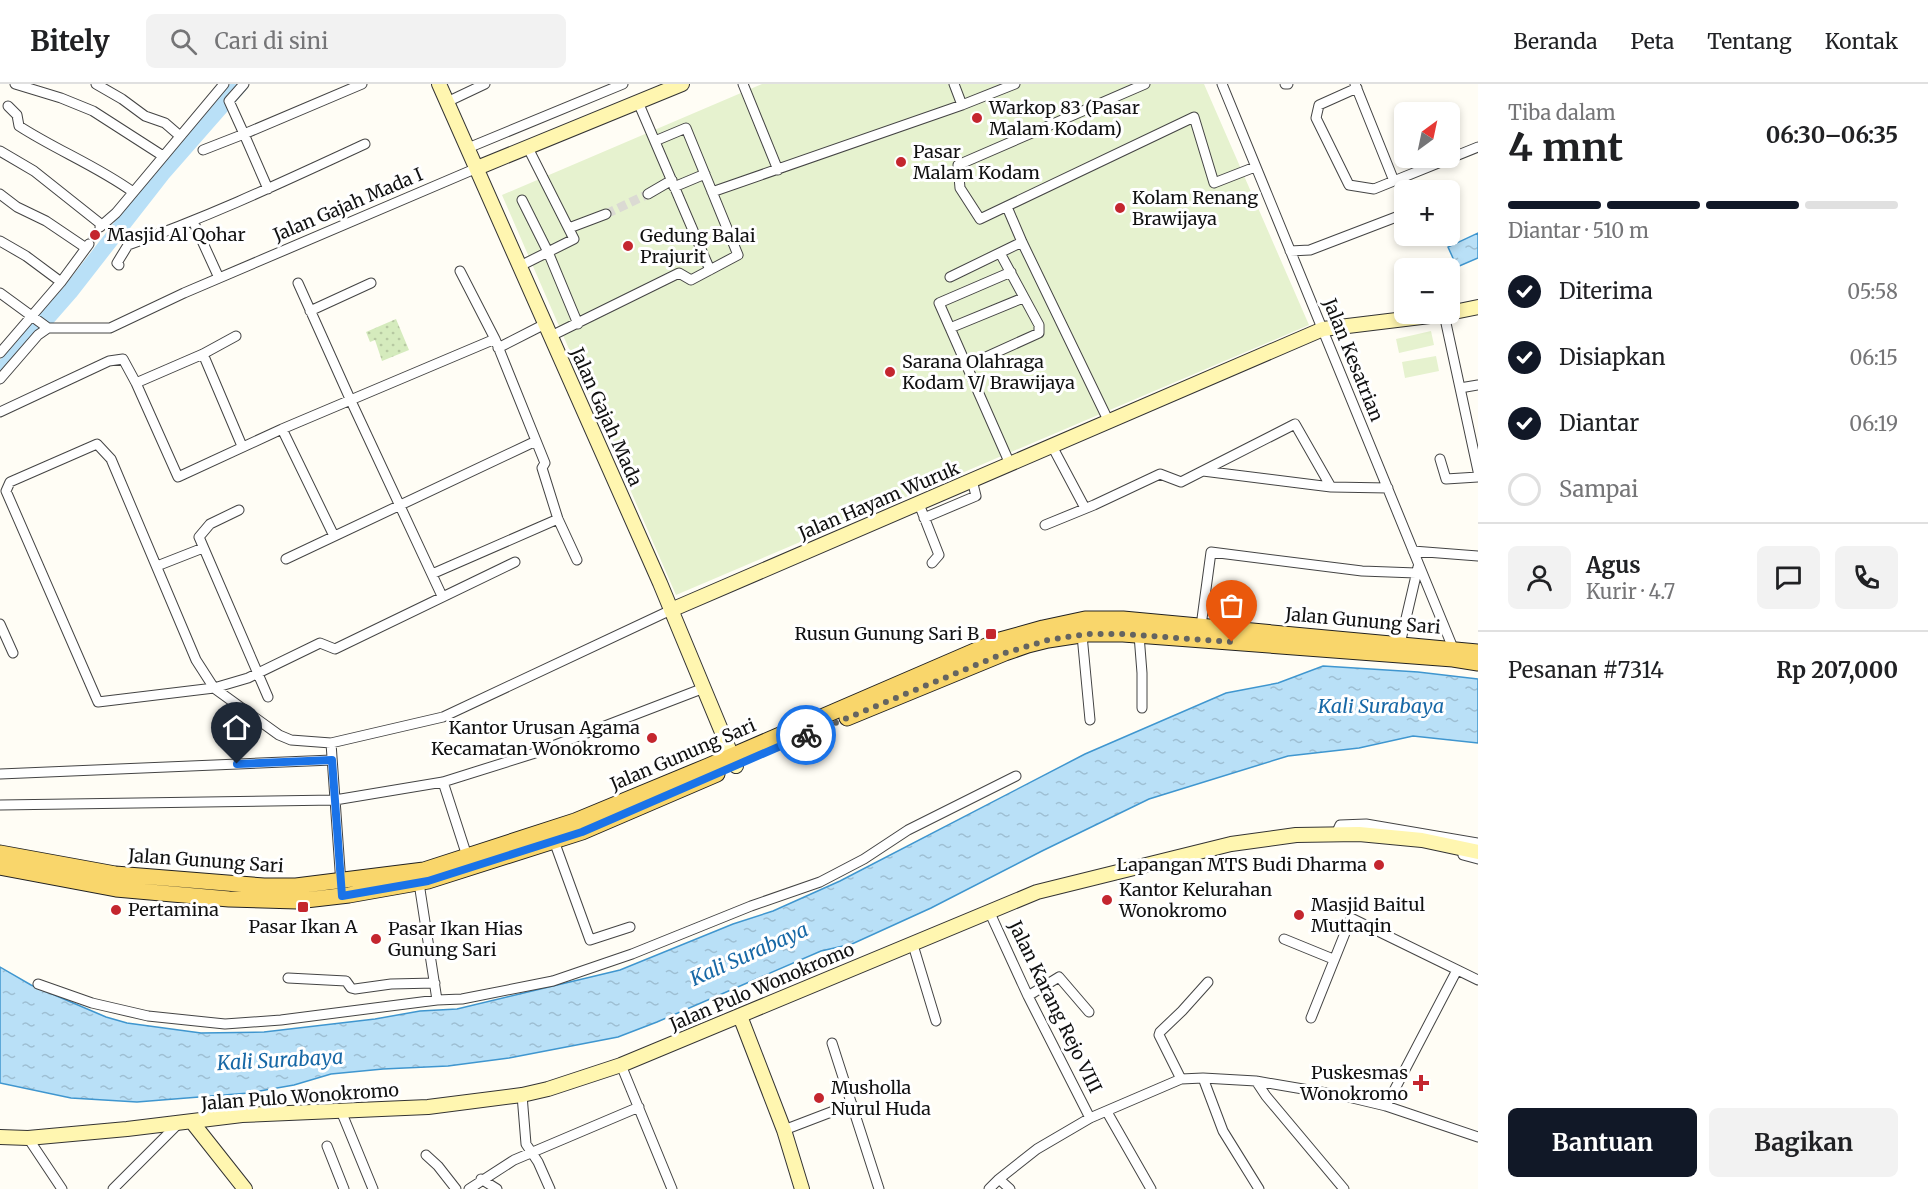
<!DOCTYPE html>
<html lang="id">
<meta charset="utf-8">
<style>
:root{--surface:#fff;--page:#f2f2f2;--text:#202124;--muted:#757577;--line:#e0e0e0;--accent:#111827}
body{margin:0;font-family:Merriweather,serif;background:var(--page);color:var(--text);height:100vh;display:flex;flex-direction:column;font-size:22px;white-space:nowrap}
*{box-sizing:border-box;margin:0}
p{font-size:20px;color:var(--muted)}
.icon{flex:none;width:33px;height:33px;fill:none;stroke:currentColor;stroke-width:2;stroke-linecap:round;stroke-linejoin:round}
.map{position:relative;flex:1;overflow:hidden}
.drawer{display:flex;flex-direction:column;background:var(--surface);width:450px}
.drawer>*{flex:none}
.needle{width:39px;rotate:33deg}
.controls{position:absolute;left:1394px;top:18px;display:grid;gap:12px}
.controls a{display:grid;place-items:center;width:66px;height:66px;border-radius:9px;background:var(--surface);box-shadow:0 3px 9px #0003;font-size:30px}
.pin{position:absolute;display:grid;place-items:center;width:51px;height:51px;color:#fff;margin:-62px -26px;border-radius:50% 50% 50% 0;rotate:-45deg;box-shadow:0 0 6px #0007}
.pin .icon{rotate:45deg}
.courier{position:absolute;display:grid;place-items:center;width:60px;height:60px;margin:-30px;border:4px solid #1a73e8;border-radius:50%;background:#fff;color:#222;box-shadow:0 2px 8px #0007}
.head em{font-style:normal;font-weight:700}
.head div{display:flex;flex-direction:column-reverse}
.head{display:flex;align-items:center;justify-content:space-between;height:102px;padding:0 30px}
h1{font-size:39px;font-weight:700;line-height:45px}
.bar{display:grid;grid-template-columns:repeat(4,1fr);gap:9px 6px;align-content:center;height:72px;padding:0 30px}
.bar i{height:8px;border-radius:4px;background:var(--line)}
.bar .current{background:var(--accent)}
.bar p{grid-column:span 4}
.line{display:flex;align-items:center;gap:15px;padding:0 30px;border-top:2px solid var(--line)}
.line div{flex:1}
.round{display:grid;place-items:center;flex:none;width:63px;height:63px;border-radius:9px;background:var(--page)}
ol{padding:0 30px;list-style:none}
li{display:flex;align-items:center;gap:18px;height:66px}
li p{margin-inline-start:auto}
li .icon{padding:6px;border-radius:50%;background:var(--accent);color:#fff;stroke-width:4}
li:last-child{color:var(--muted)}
li i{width:33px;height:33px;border:3px solid var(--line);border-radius:50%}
.primary-button{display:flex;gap:12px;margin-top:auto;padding:12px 30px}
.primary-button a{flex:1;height:69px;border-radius:9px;background:var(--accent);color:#fff;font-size:24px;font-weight:700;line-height:69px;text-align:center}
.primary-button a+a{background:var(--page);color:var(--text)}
header{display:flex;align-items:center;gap:36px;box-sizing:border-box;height:84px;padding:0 30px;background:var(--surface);border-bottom:2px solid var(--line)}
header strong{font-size:28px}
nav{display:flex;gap:33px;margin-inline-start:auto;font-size:21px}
.search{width:420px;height:54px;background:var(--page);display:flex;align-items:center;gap:15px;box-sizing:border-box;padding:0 21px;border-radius:9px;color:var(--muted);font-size:22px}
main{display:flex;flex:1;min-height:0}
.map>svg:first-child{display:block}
.park{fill:url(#park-dots)}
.pitch{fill:#e6f2cf}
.water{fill:url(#water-ripples);stroke:#3f96cf;stroke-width:1.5}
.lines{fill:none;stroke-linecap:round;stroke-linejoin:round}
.river{stroke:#b9e0f7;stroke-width:16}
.street-tunnel{stroke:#dbdad3;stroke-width:9;stroke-dasharray:9 4.5;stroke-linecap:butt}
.street-casing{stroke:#444;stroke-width:11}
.secondary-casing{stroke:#333;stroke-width:16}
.primary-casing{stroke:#222;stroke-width:17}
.street{stroke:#fff;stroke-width:9}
.secondary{stroke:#fff6b0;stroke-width:14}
.primary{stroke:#f9d66b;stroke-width:15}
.done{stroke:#646461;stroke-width:6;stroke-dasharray:0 10.8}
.route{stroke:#1a73e8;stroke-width:8}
.poi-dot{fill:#c4262e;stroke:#fff;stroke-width:2}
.labels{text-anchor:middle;stroke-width:6;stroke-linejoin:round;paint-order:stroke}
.poi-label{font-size:18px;fill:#111;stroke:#fff;text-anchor:start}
.street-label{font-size:18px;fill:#111;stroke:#fff}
.water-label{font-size:20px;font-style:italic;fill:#1768a6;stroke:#fff}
</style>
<header>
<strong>Bitely</strong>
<div class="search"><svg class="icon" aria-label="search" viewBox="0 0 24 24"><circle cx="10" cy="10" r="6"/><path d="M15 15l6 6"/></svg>Cari di sini</div>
<nav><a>Beranda</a><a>Peta</a><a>Tentang</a><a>Kontak</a></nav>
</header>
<main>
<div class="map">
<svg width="1478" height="1105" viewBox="0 0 1478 1105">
<defs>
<pattern id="park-dots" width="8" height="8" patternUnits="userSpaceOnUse" patternTransform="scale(1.5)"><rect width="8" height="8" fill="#d5ebbd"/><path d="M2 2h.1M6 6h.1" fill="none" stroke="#b6c8a1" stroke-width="1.8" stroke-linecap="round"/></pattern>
<pattern id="water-ripples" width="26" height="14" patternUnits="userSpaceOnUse" patternTransform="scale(1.5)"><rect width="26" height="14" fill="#b9e0f7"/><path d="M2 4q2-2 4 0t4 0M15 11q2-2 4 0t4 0" fill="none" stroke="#9ebfd3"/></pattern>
</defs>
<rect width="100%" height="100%" fill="#fffdf5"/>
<!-- park -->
<path class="park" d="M396,235L409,266L382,277L375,256L370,258L366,248Z"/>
<!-- pitch -->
<path class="pitch" d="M762,0H1204L1309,241L676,511L502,111Z
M1431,247L1434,261L1399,269L1396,255Z
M1436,272L1439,287L1405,294L1402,278Z"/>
<!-- water -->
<path class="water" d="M1478,149V174L1457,183L1448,163Z
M1323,582L1418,588L1478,595V659L1413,652L1359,664L1288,672L1149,715L1042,767L931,824L852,860L821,867L657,938L618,953L509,974L448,982L383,985L331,990L294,1001L249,1009L137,1018L71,1014L0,999V883L31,901L106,933L127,939L201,949L264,948L375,935L420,927L457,925L620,886L733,840L773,827L840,797L1085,670L1226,609L1278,599Z"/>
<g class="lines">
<!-- river -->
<path class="river" d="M0,288L70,208L162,90L240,1"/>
<!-- street-tunnel -->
<path class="street-tunnel" d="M606,130L648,110
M89,160L100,143"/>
<!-- street casing -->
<g class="street-casing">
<path id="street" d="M15,0L61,14L93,27L163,72
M96,0L122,15L145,32L165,39L180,52
M743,0L778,86
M954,0L962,21
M1145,0L958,81L960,104L980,135L1194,33L1214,99L1255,83
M1222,0L1453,564
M1285,0H1288
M1355,0L1394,97
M1357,4L1319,21L1316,34L1349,101L1374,105L1478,63
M447,18L485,0
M638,18L710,186
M8,22L17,31L19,42C56,66 97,82 133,108
M468,64L623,0
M203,66L244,50L229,17L244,0
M0,67L34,87L102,141
M674,103L705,90
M268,105L244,50L362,0
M712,108L962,21L1015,0
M0,110L17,123L46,137L86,164
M648,110L672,96
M522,116L548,168L578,240
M1007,123L1022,158L1109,338
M193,137L219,194
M100,143L116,129L224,0
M569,144L606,130
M0,157L26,172L61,198
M1290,167L1310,166L1404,130
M119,181L117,179L128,161C209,133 287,96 365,60
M520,182L574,155L528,64
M460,187L495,255L545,379L542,384L558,435L577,476
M950,193L1022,158
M298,199L351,317L442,512
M0,209L48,244H110L184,209L477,84
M310,227L371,199
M1444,230L1478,387
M950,244L1023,214
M551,252L679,189L691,196L738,171L686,44L655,57
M498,264L545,240
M0,269L61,198L89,160
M203,270L242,362
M966,282L1039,249V241L1000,169
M0,295L38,251L48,244
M136,299L203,270L236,252
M1460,304L1478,301
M0,328L109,277L123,275L136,299L178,393L282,345L495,255
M282,345L334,452
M1052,362L1085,424
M1440,375L1446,395L1478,393
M1010,380L939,219L1011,188
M1203,387L1331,403
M919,420L939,471L932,479
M239,426L210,440L199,453L268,613
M924,434L976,412L972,396
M1045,441L1094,421L1160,390L1181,398L1295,340L1331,403L1388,404
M1413,467L1478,472
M286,475L536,357
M515,478L335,565L320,559L248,594L214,604L98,618L6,407L10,398L97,360L111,375L196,576L214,604L279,651L291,656L331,659L443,633L671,526
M157,482L203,464
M432,490L558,435
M0,540L13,569
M1201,542L1211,468L1362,487L1416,489
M1082,551L1090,636
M1139,551L1142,589V624
M1400,560L1418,483
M331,659L341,800
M0,690L332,676
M443,698L467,772
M0,721L335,716L443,698L532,670L704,604
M1336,750L1340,741L1366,740L1478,759
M554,757L590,856L630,843
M1463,771L1478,775
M419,799L437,916
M989,827L1028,912L1090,1034
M1284,855L1333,875
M913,861L936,937
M288,894L346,897L351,904L355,905L391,900L435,899
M38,900L92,919L148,932L225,940L281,936L437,916L462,915L553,897L632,870L751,822L820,798L864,775L908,746L1016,692
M1028,912L1059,893L1089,928
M1311,934L1351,834L1478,896
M832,959L879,1105
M621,981L672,1105
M1203,994L1223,1047L1259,1105
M1181,995L1159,951L1160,948L1182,927L1208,898
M1256,997L1266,1012L1344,1105
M522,1011L526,1060L538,1078L550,1105
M1386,1022L1457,886
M341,1027L373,1105
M1107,1028L1151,1105
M784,1046L852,1020
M28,1054L62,1105
M327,1062L344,1105
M426,1071L438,1082L456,1105
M481,1095L497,1105
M999,1095L1010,1105
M113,1105L180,1038
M469,1105L514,1076L639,1023
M989,1105L999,1095L1037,1065L1090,1034L1181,995L1203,994L1256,997L1344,1012L1386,1022L1478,1053"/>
</g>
<!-- secondary casing -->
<g class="secondary-casing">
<path id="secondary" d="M439,0L660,499L736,682
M477,84L682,0
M1449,229L1478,223
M671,526L1323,245L1446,230
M740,932L784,1046L802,1105
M192,1038L245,1105
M0,1053L28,1054L127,1045L242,1031L428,1023L522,1011L548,1005L621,981L1037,808L1231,760L1296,751L1359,750L1422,756L1478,768"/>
</g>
<!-- primary casing -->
<g class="primary-casing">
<path id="primary" d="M847,634L1005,569L1028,561L1048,556L1087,550H1123L1453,575L1478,579
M0,769L115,790L264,802H296L424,786L575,737L708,682L1000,556L1043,544L1085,535H1123L1478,568
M0,783L116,805L229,815L297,817L349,811L428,797L582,748L717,690"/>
</g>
<!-- street -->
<use href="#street" class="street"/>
<!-- secondary -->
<use href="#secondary" class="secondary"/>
<!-- primary -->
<use href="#primary" class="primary"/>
</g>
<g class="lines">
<!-- done -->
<path class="done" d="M806,651L1005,569L1048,556L1087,550H1123L1232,558"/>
<!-- route -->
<path class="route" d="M237,680L332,676L342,812L428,797L582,748L806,651"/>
</g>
<!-- markers -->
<g class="poi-dot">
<circle cx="977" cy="34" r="6"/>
<circle cx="901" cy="78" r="6"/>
<circle cx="1120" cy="124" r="6"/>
<circle cx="95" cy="151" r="6"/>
<circle cx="628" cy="162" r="6"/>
<circle cx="890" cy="288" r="6"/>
<rect x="985" y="544" width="12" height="12" rx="3"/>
<circle cx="652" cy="654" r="6"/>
<circle cx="1379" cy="781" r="6"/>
<circle cx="1107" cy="816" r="6"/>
<rect x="297" y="817" width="12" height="12" rx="3"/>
<circle cx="116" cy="826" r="6"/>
<circle cx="1299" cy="831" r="6"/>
<circle cx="376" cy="855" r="6"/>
<path d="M1418 990h6v6h6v6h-6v6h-6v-6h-6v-6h6z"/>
<circle cx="819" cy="1014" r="6"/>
</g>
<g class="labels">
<!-- poi labels -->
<g class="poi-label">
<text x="989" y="30">Warkop 83 (Pasar<tspan x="989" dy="21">Malam Kodam)</tspan></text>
<text x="913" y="74">Pasar<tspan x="913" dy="21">Malam Kodam</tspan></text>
<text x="1132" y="120">Kolam Renang<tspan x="1132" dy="21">Brawijaya</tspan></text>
<text x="107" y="157">Masjid Al Qohar</text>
<text x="640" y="158">Gedung Balai<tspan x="640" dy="21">Prajurit</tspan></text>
<text x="902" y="284">Sarana Olahraga<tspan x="902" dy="21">Kodam V/ Brawijaya</tspan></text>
<text x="979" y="556" text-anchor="end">Rusun Gunung Sari B</text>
<text x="640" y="650" text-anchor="end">Kantor Urusan Agama<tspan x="640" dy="21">Kecamatan Wonokromo</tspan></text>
<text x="1367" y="787" text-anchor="end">Lapangan MTS Budi Dharma</text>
<text x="1119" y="812">Kantor Kelurahan<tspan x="1119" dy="21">Wonokromo</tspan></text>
<text x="1311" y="827">Masjid Baitul<tspan x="1311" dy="21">Muttaqin</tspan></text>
<text x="128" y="832">Pertamina</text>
<text x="303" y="849" text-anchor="middle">Pasar Ikan A</text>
<text x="388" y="851">Pasar Ikan Hias<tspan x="388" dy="21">Gunung Sari</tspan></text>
<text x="1408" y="995" text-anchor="end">Puskesmas<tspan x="1408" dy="21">Wonokromo</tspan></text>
<text x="831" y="1010">Musholla<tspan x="831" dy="21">Nurul Huda</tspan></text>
</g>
<!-- street labels -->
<g class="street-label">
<text transform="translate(348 121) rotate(-23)" y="6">Jalan Gajah Mada I</text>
<text transform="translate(1353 276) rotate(68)" y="6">Jalan Kesatrian</text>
<text transform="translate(606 333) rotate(66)" y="6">Jalan Gajah Mada</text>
<text transform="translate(879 417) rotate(-23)" y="6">Jalan Hayam Wuruk</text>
<text transform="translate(1363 537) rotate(5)" y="6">Jalan Gunung Sari</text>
<text transform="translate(683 671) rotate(-23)" y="6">Jalan Gunung Sari</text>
<text transform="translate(206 777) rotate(4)" y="6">Jalan Gunung Sari</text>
<text transform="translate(762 903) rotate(-23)" y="6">Jalan Pulo Wonokromo</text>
<text transform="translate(1055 923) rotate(64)" y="6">Jalan Karang Rejo VIII</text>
<text transform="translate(300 1013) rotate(-4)" y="6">Jalan Pulo Wonokromo</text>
</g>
<!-- water labels -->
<g class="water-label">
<text x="1381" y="629">Kali Surabaya</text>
<text transform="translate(749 870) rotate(-24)" y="7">Kali Surabaya</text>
<text transform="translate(280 976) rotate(-3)" y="7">Kali Surabaya</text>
</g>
</g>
</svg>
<div class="controls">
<a><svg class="needle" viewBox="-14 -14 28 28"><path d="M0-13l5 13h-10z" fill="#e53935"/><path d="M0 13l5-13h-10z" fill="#757577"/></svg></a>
<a>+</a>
<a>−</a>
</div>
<div class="pin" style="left:1232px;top:558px;background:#ea580c"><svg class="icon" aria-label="bag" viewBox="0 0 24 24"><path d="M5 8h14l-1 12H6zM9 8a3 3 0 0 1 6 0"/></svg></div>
<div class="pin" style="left:237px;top:680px;background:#1f2937"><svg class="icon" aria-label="home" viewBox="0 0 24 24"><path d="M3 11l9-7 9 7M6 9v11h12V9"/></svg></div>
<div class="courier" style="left:806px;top:651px"><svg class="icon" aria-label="bike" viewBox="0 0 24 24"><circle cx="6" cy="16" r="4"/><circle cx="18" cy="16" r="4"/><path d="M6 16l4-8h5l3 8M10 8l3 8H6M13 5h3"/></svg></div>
</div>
<section class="drawer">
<div class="head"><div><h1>4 mnt</h1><p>Tiba dalam</p></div><em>06:30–06:35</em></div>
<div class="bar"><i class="current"></i><i class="current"></i><i class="current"></i><i></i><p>Diantar · 510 m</p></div>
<ol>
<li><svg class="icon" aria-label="check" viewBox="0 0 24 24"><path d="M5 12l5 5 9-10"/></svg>Diterima<p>05:58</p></li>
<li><svg class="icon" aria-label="check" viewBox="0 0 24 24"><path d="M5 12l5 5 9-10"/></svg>Disiapkan<p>06:15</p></li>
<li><svg class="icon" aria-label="check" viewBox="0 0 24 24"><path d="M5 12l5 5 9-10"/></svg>Diantar<p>06:19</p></li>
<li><i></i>Sampai</li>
</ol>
<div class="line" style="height:108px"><a class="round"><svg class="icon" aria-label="person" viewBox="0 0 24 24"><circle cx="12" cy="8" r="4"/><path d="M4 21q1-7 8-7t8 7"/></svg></a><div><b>Agus</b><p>Kurir · 4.7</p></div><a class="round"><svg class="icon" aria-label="chat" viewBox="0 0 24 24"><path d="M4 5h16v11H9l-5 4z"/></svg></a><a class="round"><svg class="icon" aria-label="phone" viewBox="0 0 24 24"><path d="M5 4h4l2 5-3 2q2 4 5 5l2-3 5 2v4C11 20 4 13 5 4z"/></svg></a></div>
<div class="line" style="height:78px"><div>Pesanan #7314</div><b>Rp 207,000</b></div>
<div class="primary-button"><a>Bantuan</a><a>Bagikan</a></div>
</section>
</main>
